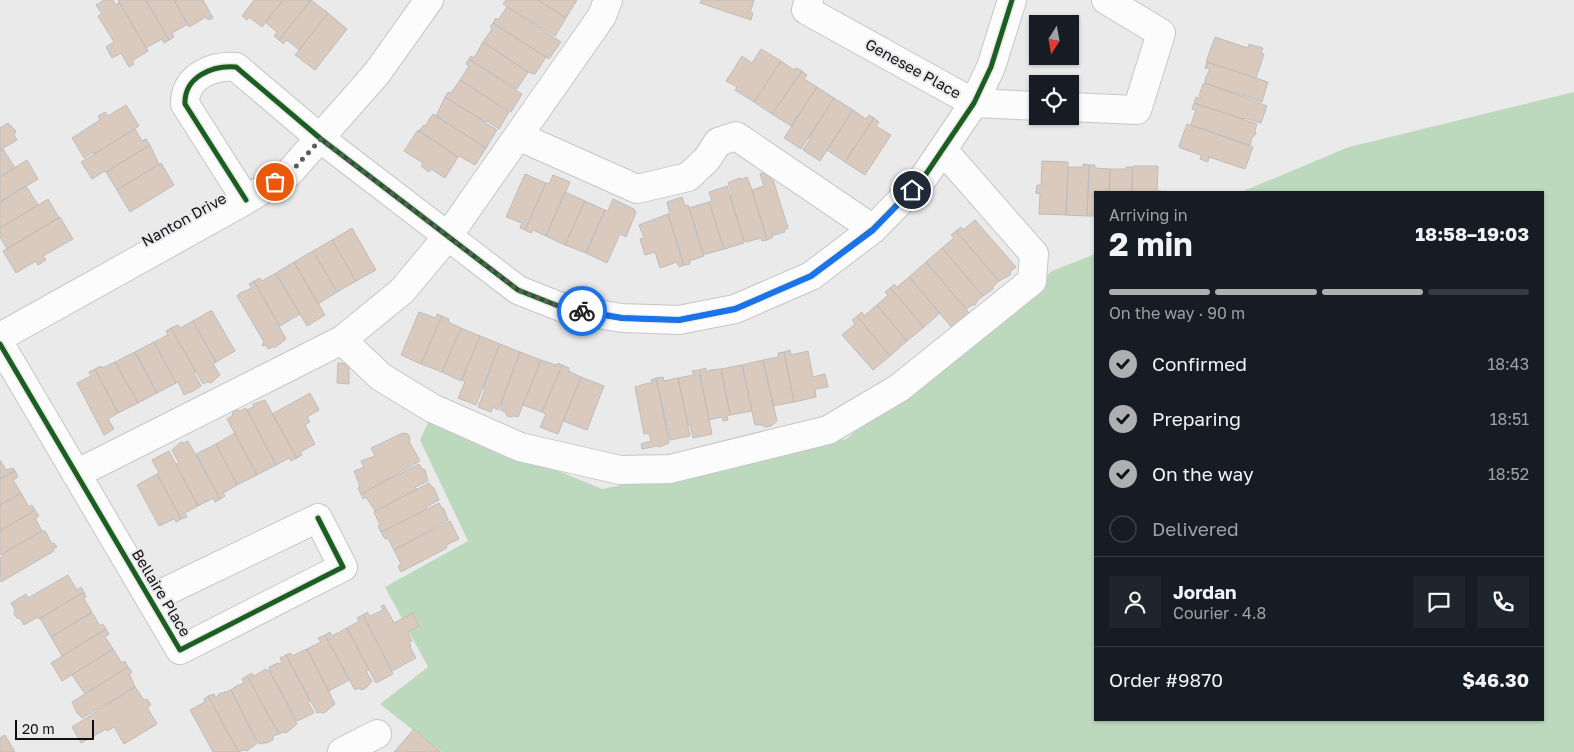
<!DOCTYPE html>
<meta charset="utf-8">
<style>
:root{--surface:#171b24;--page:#20242c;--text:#f1f3f6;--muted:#9ea1a6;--line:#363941;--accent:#aeafb1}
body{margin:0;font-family:"Golos Text",sans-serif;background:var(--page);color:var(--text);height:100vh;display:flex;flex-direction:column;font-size:19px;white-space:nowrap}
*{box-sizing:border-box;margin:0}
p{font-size:16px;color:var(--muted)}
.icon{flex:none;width:28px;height:28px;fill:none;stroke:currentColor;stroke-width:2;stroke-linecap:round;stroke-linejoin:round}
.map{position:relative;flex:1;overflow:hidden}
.sheet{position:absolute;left:1094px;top:191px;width:450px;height:530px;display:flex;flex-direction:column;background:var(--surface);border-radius:0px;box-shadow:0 1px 4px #0004}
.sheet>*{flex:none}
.needle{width:32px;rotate:191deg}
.buttons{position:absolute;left:1029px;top:15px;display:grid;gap:10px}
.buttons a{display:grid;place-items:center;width:50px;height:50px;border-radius:0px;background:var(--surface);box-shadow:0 1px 4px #0004;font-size:25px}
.scale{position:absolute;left:15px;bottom:12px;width:79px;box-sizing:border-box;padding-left:5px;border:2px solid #0f0f10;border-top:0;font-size:14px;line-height:18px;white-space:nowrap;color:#0f0f10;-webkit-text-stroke:4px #e9e9eb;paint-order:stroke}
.pin{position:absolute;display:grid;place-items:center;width:42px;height:42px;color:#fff;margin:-21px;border:2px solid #fff;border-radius:50%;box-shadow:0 1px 5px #0007}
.courier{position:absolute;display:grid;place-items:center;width:50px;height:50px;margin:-25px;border:4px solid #1a73e8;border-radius:50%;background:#fff;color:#222;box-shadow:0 1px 6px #0007}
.summary em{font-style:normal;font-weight:700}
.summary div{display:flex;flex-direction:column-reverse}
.summary{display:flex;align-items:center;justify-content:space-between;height:85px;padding:0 15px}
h1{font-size:32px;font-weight:700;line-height:38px}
.bar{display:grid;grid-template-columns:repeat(4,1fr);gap:8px 5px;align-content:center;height:60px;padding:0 15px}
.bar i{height:6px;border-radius:4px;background:var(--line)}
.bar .selected{background:var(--accent)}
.bar p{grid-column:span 4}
.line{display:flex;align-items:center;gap:12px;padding:0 15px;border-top:1px solid var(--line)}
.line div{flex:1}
.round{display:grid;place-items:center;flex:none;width:52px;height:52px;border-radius:0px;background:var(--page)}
ol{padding:0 15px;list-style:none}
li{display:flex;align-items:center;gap:15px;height:55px}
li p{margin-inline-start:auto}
li .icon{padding:5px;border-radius:50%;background:var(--accent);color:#111;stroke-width:4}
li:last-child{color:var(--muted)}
li i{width:28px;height:28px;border:2px solid var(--line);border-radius:50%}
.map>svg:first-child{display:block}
.green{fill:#bdd9bd}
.building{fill:#dacabd;stroke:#bebdbd}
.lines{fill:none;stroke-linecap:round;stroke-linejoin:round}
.minor-casing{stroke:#c6c6c6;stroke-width:30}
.minor{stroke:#fcfcfc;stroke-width:28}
.cycleway-casing{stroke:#e9e9eb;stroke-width:8}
.cycleway{stroke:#1b5e20;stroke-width:5}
.done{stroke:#5c5c5c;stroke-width:5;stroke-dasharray:0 9}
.route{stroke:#1a73e8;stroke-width:6}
.labels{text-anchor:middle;stroke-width:4;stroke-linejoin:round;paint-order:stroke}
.street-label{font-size:15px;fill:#0f0f10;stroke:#e9e9eb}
</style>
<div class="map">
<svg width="1574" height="752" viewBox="0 0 1574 752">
<rect width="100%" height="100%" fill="#eaeaea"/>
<!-- green -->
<path class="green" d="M1574,92V752H441L380,704L428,667L385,587L468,541L420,440L430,418L602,489L846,439L1052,271L1095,254V720H1542V192H1241L1349,147Z"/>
<!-- building -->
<path class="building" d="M104,0H113L116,5L119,2L148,51L132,61L134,64L129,67L121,53L112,58L106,47L114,42L98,16L102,14L96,5Z
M118,0H146L169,40L164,43L162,39L146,48Z
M146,0H174L188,24L172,33L174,37L169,40Z
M174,0H203L213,18L208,20L206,17L189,27Z
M254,0H283L262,27L249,17L247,20L242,16Z
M283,0H311L279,40L274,36L277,32L265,22Z
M311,0L328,13L299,50L287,40L283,44L279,40Z
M506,0H538L566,18L555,36L503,4Z
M538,0H577L566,18Z
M701,0H754L750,13H753L751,20L700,3Z
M507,7L561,42L549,59L493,23L496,18L498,20Z
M328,13L347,29L315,70L295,55Z
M493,23L546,57L535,74L528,72L483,42L492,29L490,27Z
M1215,37L1248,48L1249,44L1263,48L1261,53L1264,54L1256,78L1206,62Z
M483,42L528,72L517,89L469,59L471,56L474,58Z
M761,49L781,61L754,102L735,90L737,87L726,81L742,56L752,63Z
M469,59L522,94L511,112L460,80L469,66L466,64Z
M781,61L794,70L796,68L802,71L772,114L754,102Z
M1207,62L1268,82L1262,102L1205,83V79L1210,69L1205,68Z
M802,71L807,75L804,79L817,87L791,126L772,114Z
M460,80L509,112L499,129L487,121L486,122L445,97L448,92L451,93Z
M1205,83L1267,106L1261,123L1244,118V119L1194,103L1196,97L1201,99V97L1199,96L1203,84Z
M817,87L834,98L801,149L784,138Z
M445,97L497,130L486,148L436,116Z
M834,98L853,110L820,161L803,150L810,139L809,138Z
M1194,103L1257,124L1255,130L1256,134L1252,138L1250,145L1191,125L1195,112L1197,111L1192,109Z
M126,105L139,126L94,154L93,152L84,158L72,138L100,120L98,116L105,112L108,116Z
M853,110L866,119L869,115L874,118L845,162L827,150Z
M433,114L486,148L475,165L459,156L458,157L419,131L424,125L425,126Z
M874,118L879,122L876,126L891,135L865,175L845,162Z
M8,123L16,131L14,135L17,140L0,150V128Z
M1187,124L1253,147L1245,169L1209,157L1208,162L1200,159L1201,155L1180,148L1179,146Z
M135,129L142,141L146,139L150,145L106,172L105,171L92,179L81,162Z
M418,130L458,157L445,178L431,169L429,172L421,166L423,163L404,151Z
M150,145L159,164L117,190L106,172Z
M3,149L15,168L0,177V150Z
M27,160L38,179L0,202V177Z
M1042,161L1068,162L1066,215L1039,214L1040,194L1036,193L1037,185H1041Z
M161,163L174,185L130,212L117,190Z
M1083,164L1089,165L1087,216L1066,215L1068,167H1083Z
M1089,165H1095V168L1110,169L1109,192H1095V216H1087Z
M1133,166H1158L1157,191H1161V192H1132Z
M1126,167H1132V192H1109L1110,169H1126Z
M770,170L788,228L784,230L785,232L774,235L772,233L773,237L767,240L752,190L764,186L760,174Z
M525,174L546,183L525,230L520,228L522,223L506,217Z
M553,175L570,182L546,236L533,230L531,233L525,230L546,183L549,184Z
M747,177L752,190L767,240L762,241L761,238L746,242V240L744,241L730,196L732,195L728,183L739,178L742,179Z
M26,186L38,205L0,228V202Z
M727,186L744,241V243L724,249L709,202L712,201L709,192Z
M565,192L585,201L565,245L546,236Z
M682,197L685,206L688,205L704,256L689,261L690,264L684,265L668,214H670L667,202Z
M48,199L59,218L7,249L0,237V228Z
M613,199L634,209L636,212L626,237L620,234L607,263L586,253L605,210L608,211Z
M585,201L605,210L586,253L565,245Z
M709,202L724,249L706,254H703L689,208Z
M668,214L684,265L679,267L677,262L660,268L655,252L645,255L640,239L644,238L639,225Z
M60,217L73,239L43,256L46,260L38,265L36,261L16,273L3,251Z
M975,220L1016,267L1011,271L1010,275L999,281L956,231L961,227L963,230Z
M352,228L376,270L356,281L332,240Z
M956,231L999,281L993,287V289L983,296L942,248L954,238L951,235Z
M332,240L356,281L337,292L313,251Z
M942,248L983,296L978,300L975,305H972L966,309L926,262Z
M313,251L337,292L318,304L294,262Z
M294,262L325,315L307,326L276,273Z
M926,262L977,322L959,336L909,277Z
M276,273L300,314L280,326L254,281L260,278L262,281Z
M909,277L940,313L924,327L890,288L894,284L897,287Z
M254,281L286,339L276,347H272L268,349L266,345L263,346L262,344L264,342L237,296L240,293L252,288L249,284Z
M890,288L924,327L907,341L877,305L888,295L885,292Z
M877,305L907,341L890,356L857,316L862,312L864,316Z
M210,311H212L235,351L216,362L193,321Z
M419,312L436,318L437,314L442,316L421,364L401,355Z
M442,316L449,319L448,322L461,328L442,372L421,364Z
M857,316L890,356L873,370L842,335L855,324L852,320Z
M193,321L216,362L213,364L220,375L211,383L207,382L203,384L171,328L178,325L180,328Z
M171,328L196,372L194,373L201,386L192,392H190L184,395L178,382L176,383L154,342L168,335L166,331Z
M461,328L480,336L461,381L442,372Z
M480,336L500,344L476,405L458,398L465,382L462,380Z
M154,342L176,383L157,393L135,352Z
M500,344L520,352L498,410L493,407L491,412L478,407L485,389L483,388Z
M790,350L791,355L808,351L813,377L825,374L828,387L815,389L816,397L794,402L784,352Z
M135,352L157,393L138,403L115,362Z
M520,352L541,360L518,417L514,416L510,417L507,416L505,412L500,410L502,404H501Z
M784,352L794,402L773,406L763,360L778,357V353Z
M541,360L556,365L555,367L558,363L562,365L542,412L523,405Z
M763,360L777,421L771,426L765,427L762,425H755L742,365Z
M115,362L138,403L118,413L95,369L101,366L102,368Z
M338,363L349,364V384L337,383Z
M562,365L569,368L568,371L581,377L558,434L540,427L546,414L542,412Z
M742,365L752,411L730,415L721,369Z
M706,368V372L710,370L721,369L730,415L727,416L728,420L723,421L722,417L709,420L699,370Z
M95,369L118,413L108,419L114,429L104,435L77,383L91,376L89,372Z
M699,370L712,434L693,438L690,425H688L678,378L694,375L692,371Z
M581,377L604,386L587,430L563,421Z
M663,377L664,381L678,378L690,436L670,440L656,378Z
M656,378L669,443L659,447L657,446L642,449L641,444L651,441L649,433L644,434L635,387L648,383L652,384L651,380Z
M310,393L319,410L307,417L310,422L305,425L315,444L300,452L302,455L297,458L272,414Z
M265,400L297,458L291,461L289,458L276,465L247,410L253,407V404Z
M246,408L276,465L257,475L227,419L232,416L233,412L236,410L240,411Z
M235,433L257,475L237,485L216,444Z
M403,433L408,434L410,439L409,444L410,443L420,461L361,494L358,488L360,486L354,471L364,467L361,461L375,456L371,448Z
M188,441L220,499L215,502L213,498L198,506L176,464L179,463L172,450L181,442L184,443Z
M216,444L237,485L223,493L225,496L220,499L196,454Z
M169,451L198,506L185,513L187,517L181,519L157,474L159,473L152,460Z
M0,460L6,470L13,468L15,471L0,479Z
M419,464L421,468L425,470L428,481L415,487L417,489L375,511L366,497L363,499L361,494Z
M15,471L18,477L13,480L21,493L0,505V479Z
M157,474L181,519L176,522L174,519L159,526L137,485Z
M429,483L432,487L434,488L439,500L426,507L427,509L381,532L378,526L380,525L374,512Z
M21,493L29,507L32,505L35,510L0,531V505Z
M439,503L442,508L444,509L448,520L394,550L388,538L385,539L381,532Z
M35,510L39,516L35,518L42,531L0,555V531Z
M450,521L459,539L446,545L447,548L401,572L398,566L401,564L394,550Z
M42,531H45L52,544L54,543L57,547L53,549L54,551L1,582L0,558L3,556L2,554Z
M68,575L77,590L81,587L84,592L39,619L38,617L24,625L21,619L17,618L14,614L15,610L11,603L26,594L28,598Z
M84,592L86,597L84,599L92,612L51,637L40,618Z
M384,605L394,623L413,613L419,626L408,632L412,641L409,642L411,646L410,647L416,658L392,671L363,615L367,612L370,616L383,610L381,606Z
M91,613L93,614L100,626L103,624L106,629L62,656L51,637Z
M363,615L393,674L376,683L347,628L359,621L357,618Z
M347,628L369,670L366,671L372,681L367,687L362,690L358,688L355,690L325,635L330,632L332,636Z
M106,629L109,634L105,637L113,649L62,681L51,663Z
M325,635L349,680L329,691L307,649L321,642L318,638Z
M113,649L122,663L125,661L128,667L85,694L72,675Z
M307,649L335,704L324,713L320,712L317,713L286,655L291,653L292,656Z
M286,655L310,701L308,702L314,713L297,721L269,670L270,669L269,667L278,663L279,664L282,663L280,658Z
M128,667L132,672L128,675H130L135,687L82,718L77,713L72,702Z
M266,669L267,671L269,670L297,724L286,733L283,732L279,734L247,676L252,673L254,676Z
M247,676L279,734L273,736V740L267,743H263L259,744L231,690L236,686L244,683L242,679Z
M135,687L144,700L147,699L151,705L147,707L157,724L124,744L114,727L107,731L106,729L81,743L72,727Z
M231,690L257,743L247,751L243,750L239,752L208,696L214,694L216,698L219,694Z
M208,696L238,752H213L190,710L205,702L204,699Z
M414,729L440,752H394Z
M5,735L15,752H0V738Z"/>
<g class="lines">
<!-- minor casing -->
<g class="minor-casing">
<path id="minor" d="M809,0L806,10L974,103L1038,106
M1070,107L1137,110L1161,33L1106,0
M518,136L637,189L688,177L707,159L718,142L736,136L873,229
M246,200L185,104C184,77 212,65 236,67L321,139L518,290L566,309L622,318L679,320L735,309L811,276L873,229L924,177L974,103L991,67L1012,0
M0,337L246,200L289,173L377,73L429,0
M342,340L381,377L432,408L520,447L620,470L670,469L828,430L899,388L1032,281L1034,254L943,150
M0,344L180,650L343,567L318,518L150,599
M76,474L342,340L402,291L448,236L602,16L608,0
M342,752L377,734"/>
</g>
<!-- minor -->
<use href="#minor" class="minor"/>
<!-- cycleway casing -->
<g class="cycleway-casing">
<path id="cycleway" d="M246,200L185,104C184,77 212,65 236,67L321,139L518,290L566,309L622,318L679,320L735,309L811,276L873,229L924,177L974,103L991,67L1012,0
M0,344L180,650L343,567L318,518"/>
</g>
<!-- cycleway -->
<use href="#cycleway" class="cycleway"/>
</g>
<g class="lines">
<!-- done -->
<path class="done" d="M275,182L289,174L321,139L518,290L566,309L582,311"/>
<!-- route -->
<path class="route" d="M582,311L622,318L679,320L735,309L811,276L873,230L912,190"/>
</g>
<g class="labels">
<!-- street labels -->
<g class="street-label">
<text transform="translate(913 69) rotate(29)" y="5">Genesee Place</text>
<text transform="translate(184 220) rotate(-29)" y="5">Nanton Drive</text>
<text transform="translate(161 593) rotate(59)" y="5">Bellaire Place</text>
</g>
</g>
</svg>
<div class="buttons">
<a><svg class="needle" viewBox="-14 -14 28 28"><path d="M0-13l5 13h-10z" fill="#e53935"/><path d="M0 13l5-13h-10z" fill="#9ea1a6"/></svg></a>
<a><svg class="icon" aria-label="locate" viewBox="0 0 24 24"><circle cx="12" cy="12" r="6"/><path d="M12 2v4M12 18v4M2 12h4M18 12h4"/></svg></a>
</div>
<div class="scale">20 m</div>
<div class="pin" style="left:275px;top:182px;background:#ea580c"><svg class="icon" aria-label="bag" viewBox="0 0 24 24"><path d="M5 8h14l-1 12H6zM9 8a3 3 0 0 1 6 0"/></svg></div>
<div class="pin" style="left:912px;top:190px;background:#1f2937"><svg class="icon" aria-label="home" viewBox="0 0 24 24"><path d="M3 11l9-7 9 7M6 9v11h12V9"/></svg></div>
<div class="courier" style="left:582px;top:311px"><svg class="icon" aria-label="bike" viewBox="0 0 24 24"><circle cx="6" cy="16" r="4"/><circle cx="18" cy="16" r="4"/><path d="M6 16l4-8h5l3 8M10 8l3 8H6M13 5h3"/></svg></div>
<section class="sheet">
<div class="summary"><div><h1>2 min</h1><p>Arriving in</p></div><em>18:58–19:03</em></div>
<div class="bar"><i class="selected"></i><i class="selected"></i><i class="selected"></i><i></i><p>On the way · 90 m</p></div>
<ol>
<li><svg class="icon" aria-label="check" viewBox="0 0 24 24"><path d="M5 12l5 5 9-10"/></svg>Confirmed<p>18:43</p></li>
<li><svg class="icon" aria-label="check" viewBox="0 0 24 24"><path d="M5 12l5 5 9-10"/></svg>Preparing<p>18:51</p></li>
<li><svg class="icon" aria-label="check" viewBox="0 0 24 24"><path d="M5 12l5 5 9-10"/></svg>On the way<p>18:52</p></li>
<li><i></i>Delivered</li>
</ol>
<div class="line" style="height:90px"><a class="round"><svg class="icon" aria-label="person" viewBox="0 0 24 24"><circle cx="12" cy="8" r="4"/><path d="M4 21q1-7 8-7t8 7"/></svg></a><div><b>Jordan</b><p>Courier · 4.8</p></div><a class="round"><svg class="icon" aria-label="chat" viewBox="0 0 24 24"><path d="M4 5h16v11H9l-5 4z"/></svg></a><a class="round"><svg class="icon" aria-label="phone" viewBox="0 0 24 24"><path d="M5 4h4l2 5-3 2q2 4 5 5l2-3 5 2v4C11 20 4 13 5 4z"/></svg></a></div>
<div class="line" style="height:65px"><div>Order #9870</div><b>$46.30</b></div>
</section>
</div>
